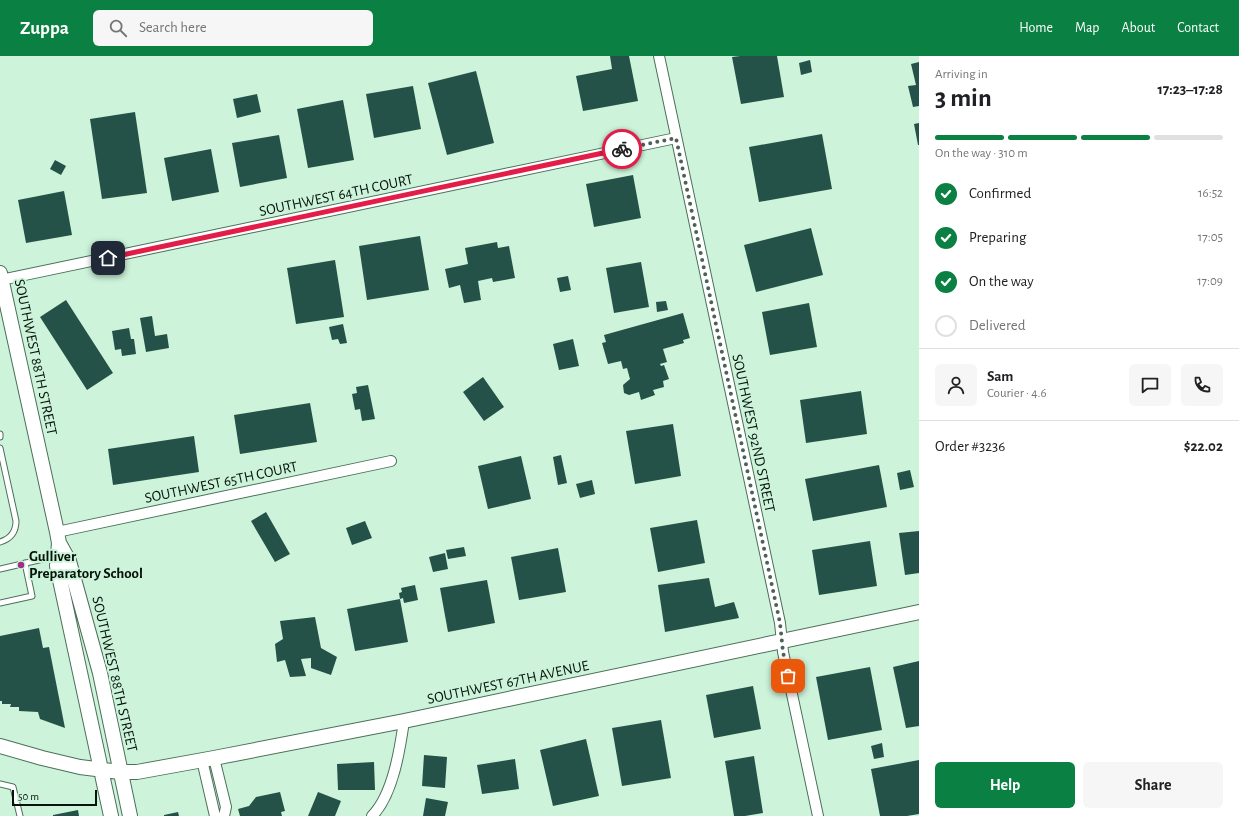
<!DOCTYPE html>
<meta charset="utf-8">
<style>
:root{--surface:#fff;--page:#f6f6f6;--text:#202124;--muted:#757577;--line:#e0e0e0;--accent:#0b8043}
body{margin:0;font-family:"Alegreya Sans",sans-serif;background:var(--page);color:var(--text);height:100vh;display:flex;flex-direction:column;font-size:15px;white-space:nowrap}
*{box-sizing:border-box;margin:0}
p{font-size:13px;color:var(--muted)}
.icon{flex:none;width:22px;height:22px;fill:none;stroke:currentColor;stroke-width:2;stroke-linecap:round;stroke-linejoin:round}
.map{position:relative;flex:1;overflow:hidden}
.panel{display:flex;flex-direction:column;background:var(--surface);width:320px}
.panel>*{flex:none}
.scale{position:absolute;left:12px;bottom:10px;width:85px;box-sizing:border-box;padding-left:4px;border:2px solid #06130b;border-top:0;font-size:11px;line-height:14px;white-space:nowrap;color:#06130b;-webkit-text-stroke:3px #cdf4db;paint-order:stroke}
.pin{position:absolute;display:grid;place-items:center;width:34px;height:34px;color:#fff;margin:-17px;border-radius:8px;box-shadow:0 2px 6px #0006}
.courier{position:absolute;display:grid;place-items:center;width:40px;height:40px;margin:-20px;border:3px solid #e11d48;border-radius:50%;background:#fff;color:#222;box-shadow:0 1px 5px #0007}
.head em{font-style:normal;font-weight:700}
.head div{display:flex;flex-direction:column-reverse}
.head{display:flex;align-items:center;justify-content:space-between;height:68px;padding:0 16px}
h1{font-size:26px;font-weight:700;line-height:30px}
.bar{display:grid;grid-template-columns:repeat(4,1fr);gap:6px 4px;align-content:center;height:48px;padding:0 16px}
.bar i{height:5px;border-radius:3px;background:var(--line)}
.bar .on{background:var(--accent)}
.bar p{grid-column:span 4}
.line{display:flex;align-items:center;gap:10px;padding:0 16px;border-top:1px solid var(--line)}
.line div{flex:1}
.round{display:grid;place-items:center;flex:none;width:42px;height:42px;border-radius:6px;background:var(--page)}
ol{padding:0 16px;list-style:none}
li{display:flex;align-items:center;gap:12px;height:44px}
li p{margin-inline-start:auto}
li .icon{padding:4px;border-radius:50%;background:var(--accent);color:#fff;stroke-width:4}
li:last-child{color:var(--muted)}
li i{width:22px;height:22px;border:2px solid var(--line);border-radius:50%}
.primary-button{display:flex;gap:8px;margin-top:auto;padding:8px 16px}
.primary-button a{flex:1;height:46px;border-radius:6px;background:var(--accent);color:#fff;font-size:16px;font-weight:700;line-height:46px;text-align:center}
.primary-button a+a{background:var(--page);color:var(--text)}
header{display:flex;align-items:center;gap:24px;box-sizing:border-box;height:56px;padding:0 20px;background:var(--accent);color:#fff}
header strong{font-size:19px}
nav{display:flex;gap:22px;margin-inline-start:auto;font-size:14px}
.search{width:280px;height:36px;background:var(--page);display:flex;align-items:center;gap:10px;box-sizing:border-box;padding:0 14px;border-radius:6px;color:var(--muted);font-size:15px}
main{display:flex;flex:1;min-height:0}
.map>svg:first-child{display:block}
.building{fill:#255248}
.lines{fill:none;stroke-linecap:round;stroke-linejoin:round}
.lane-casing{stroke:#4c6f59;stroke-width:7}
.street-casing{stroke:#4c6f59;stroke-width:12}
.secondary-casing{stroke:#4c6f59;stroke-width:16}
.lane{stroke:#fff;stroke-width:5}
.street{stroke:#fff;stroke-width:10}
.secondary{stroke:#fff;stroke-width:14}
.done{stroke:#4c6254;stroke-width:4;stroke-dasharray:0 7.2}
.route{stroke:#e11d48;stroke-width:5}
.poi-dot{fill:#a12f8a;stroke:#cdf4db;stroke-width:1.5}
.labels{text-anchor:middle;stroke-width:4;stroke-linejoin:round;paint-order:stroke}
.street-label{font-size:15px;fill:#06130b;stroke:#cdf4db}
.poi-label{font-size:15px;font-weight:bold;fill:#06130b;stroke:#cdf4db;text-anchor:start}
</style>
<header>
<strong>Zuppa</strong>
<div class="search"><svg class="icon" aria-label="search" viewBox="0 0 24 24"><circle cx="10" cy="10" r="6"/><path d="M15 15l6 6"/></svg>Search here</div>
<nav><a>Home</a><a>Map</a><a>About</a><a>Contact</a></nav>
</header>
<main>
<div class="map">
<svg width="919" height="760" viewBox="0 0 919 760">
<rect width="100%" height="100%" fill="#cdf4db"/>
<!-- building -->
<path class="building" d="M610,0H629L638,45L583,55L576,20L612,13Z
M740,0H777L784,41L741,48L732,1Z
M810,4L812,16L801,19L799,7Z
M919,6V50L913,51L908,30L916,29L911,8Z
M476,15L494,87L447,99L428,27Z
M413,30L421,73L374,82L366,38Z
M257,38L261,56L237,62L233,43Z
M343,44L354,104L308,112L297,53Z
M135,56L147,137L102,143L90,63Z
M919,67V89H918L914,68Z
M822,78L832,133L759,146L749,91Z
M279,79L287,122L240,131L232,87Z
M211,93L219,136L172,145L164,102Z
M55,104L66,110L61,119L50,113Z
M633,119L641,162L594,171L586,128Z
M64,135L72,179L26,187L18,144Z
M811,172L823,219L756,236L744,189Z
M420,180L429,234L367,244L359,190Z
M497,186L498,192L509,190L515,222L493,226L492,222L478,225L481,244L464,247L460,229L449,232L445,213L468,208L465,192Z
M335,204L344,261L296,268L287,212Z
M641,206L649,251L614,257L606,212Z
M568,220L571,234L560,236L557,222Z
M66,244L113,317L87,334L40,261Z
M666,245L668,254L657,256L656,246Z
M809,247L817,291L770,299L762,256Z
M683,257L690,282L683,284L684,287L663,293L667,306L660,308L661,310L664,309L669,323L663,325L664,331L653,334L655,339L641,344L639,336L629,339L624,337L623,329L630,323L627,312L623,313L621,305L608,308L602,287L606,286L604,279Z
M152,260L155,280L167,278L169,292L146,296L140,262Z
M343,268L347,287L340,288L338,283L332,284L329,271Z
M129,272L131,283H134L136,298L122,300L121,293L115,294L112,275Z
M573,283L579,310L559,314L553,288Z
M483,321L504,351L484,365L463,336Z
M368,329L375,363L362,365L360,353L355,354L352,338L357,337L356,331Z
M861,335L867,378L806,387L800,344Z
M310,347L317,386L240,398L234,359Z
M673,368L681,420L635,428L626,375Z
M194,380L199,416L113,429L108,393Z
M561,399L567,427L558,429L553,401Z
M521,400L531,443L488,453L478,410Z
M879,409L887,451L813,465L805,423Z
M910,414L914,431L900,434L897,417Z
M592,424L595,438L580,442L576,428Z
M266,456L290,498L275,506L251,465Z
M697,464L705,507L658,516L650,472Z
M365,465L372,482L352,489L346,472Z
M919,475V517L905,519L899,477Z
M870,485L877,530L819,539L812,494Z
M464,491L466,500L448,503L446,494Z
M558,492L566,536L519,544L511,501Z
M445,497L448,513L433,516L429,501Z
M709,522L715,551L734,546L739,562L665,576L658,529Z
M487,524L495,567L448,576L440,532Z
M415,529L418,544L404,547L403,542L400,543L399,537L402,536L401,532Z
M400,543L408,586L355,595L347,553Z
M315,561L321,592L337,601L331,619L311,612V602L301,603L306,620L290,621L285,604L277,606L275,588L283,583L280,565Z
M39,572L43,592L49,591L65,672L40,663L38,656L19,655V651H10L11,648H2V645H0V580Z
M919,605V670L906,672L893,611Z
M870,611L882,674L828,684L816,621Z
M753,630L761,673L714,682L706,639Z
M661,664L671,722L622,730L612,672Z
M586,683L599,740L553,750L540,694Z
M882,687L884,701L874,703L871,690Z
M424,699L447,701L445,732L422,730Z
M754,700L763,757L745,760H734L725,705Z
M515,703L519,733L482,738L477,709Z
M919,704V758L907,760H880L871,713Z
M374,706L375,734H338L337,708Z
M280,736L285,755L281,756L282,760H240L238,753L249,750L256,741Z
M318,736L341,745L335,760H308Z
M426,742L448,746L445,760H423Z
M78,754L79,760H53V759Z
M178,756L179,760H164V759Z"/>
<g class="lines">
<!-- lane casing -->
<g class="lane-casing">
<path id="lane" d="M0,378V381
M0,392L16,465C16,476 10,483 0,486
M0,513L56,500
M0,547L32,540L25,507
M0,728L13,731L20,760"/>
</g>
<!-- street casing -->
<g class="street-casing">
<path id="street" d="M659,0L780,567L783,596L818,760
M1,224L676,82
M57,476L391,405
M214,702L226,751L224,760
M202,704L215,760
M372,760C393,739 400,693 404,665"/>
</g>
<!-- secondary casing -->
<g class="secondary-casing">
<path id="secondary" d="M0,217L57,476L59,487L57,510L111,760
M59,487L69,505L100,617L130,760
M0,690L42,702L80,711L120,716H137L214,702L404,665L919,556"/>
</g>
<!-- lane -->
<use href="#lane" class="lane"/>
<!-- street -->
<use href="#street" class="street"/>
<!-- secondary -->
<use href="#secondary" class="secondary"/>
</g>
<g class="lines">
<!-- done -->
<path class="done" d="M622,93L676,82L780,567L783,596L788,620"/>
<!-- route -->
<path class="route" d="M108,202L622,93"/>
</g>
<!-- markers -->
<circle class="poi-dot" cx="21" cy="509" r="4"/>
<g class="labels">
<!-- street labels -->
<g class="street-label">
<text transform="translate(336 139) rotate(-12)" y="5">SOUTHWEST 64TH COURT</text>
<text transform="translate(36 301) rotate(78)" y="5">SOUTHWEST 88TH STREET</text>
<text transform="translate(754 377) rotate(78)" y="5">SOUTHWEST 92ND STREET</text>
<text transform="translate(221 426) rotate(-12)" y="5">SOUTHWEST 65TH COURT</text>
<text transform="translate(115 618) rotate(77)" y="5">SOUTHWEST 88TH STREET</text>
<text transform="translate(508 626) rotate(-12)" y="5">SOUTHWEST 67TH AVENUE</text>
</g>
<!-- poi labels -->
<g class="poi-label">
<text x="29" y="505">Gulliver<tspan x="29" dy="17">Preparatory School</tspan></text>
</g>
</g>
</svg>
<div class="scale">50 m</div>
<div class="pin" style="left:788px;top:620px;background:#ea580c"><svg class="icon" aria-label="bag" viewBox="0 0 24 24"><path d="M5 8h14l-1 12H6zM9 8a3 3 0 0 1 6 0"/></svg></div>
<div class="pin" style="left:108px;top:202px;background:#1f2937"><svg class="icon" aria-label="home" viewBox="0 0 24 24"><path d="M3 11l9-7 9 7M6 9v11h12V9"/></svg></div>
<div class="courier" style="left:622px;top:93px"><svg class="icon" aria-label="bike" viewBox="0 0 24 24"><circle cx="6" cy="16" r="4"/><circle cx="18" cy="16" r="4"/><path d="M6 16l4-8h5l3 8M10 8l3 8H6M13 5h3"/></svg></div>
</div>
<section class="panel">
<div class="head"><div><h1>3 min</h1><p>Arriving in</p></div><em>17:23–17:28</em></div>
<div class="bar"><i class="on"></i><i class="on"></i><i class="on"></i><i></i><p>On the way · 310 m</p></div>
<ol>
<li><svg class="icon" aria-label="check" viewBox="0 0 24 24"><path d="M5 12l5 5 9-10"/></svg>Confirmed<p>16:52</p></li>
<li><svg class="icon" aria-label="check" viewBox="0 0 24 24"><path d="M5 12l5 5 9-10"/></svg>Preparing<p>17:05</p></li>
<li><svg class="icon" aria-label="check" viewBox="0 0 24 24"><path d="M5 12l5 5 9-10"/></svg>On the way<p>17:09</p></li>
<li><i></i>Delivered</li>
</ol>
<div class="line" style="height:72px"><a class="round"><svg class="icon" aria-label="person" viewBox="0 0 24 24"><circle cx="12" cy="8" r="4"/><path d="M4 21q1-7 8-7t8 7"/></svg></a><div><b>Sam</b><p>Courier · 4.6</p></div><a class="round"><svg class="icon" aria-label="chat" viewBox="0 0 24 24"><path d="M4 5h16v11H9l-5 4z"/></svg></a><a class="round"><svg class="icon" aria-label="phone" viewBox="0 0 24 24"><path d="M5 4h4l2 5-3 2q2 4 5 5l2-3 5 2v4C11 20 4 13 5 4z"/></svg></a></div>
<div class="line" style="height:52px"><div>Order #3236</div><b>$22.02</b></div>
<div class="primary-button"><a>Help</a><a>Share</a></div>
</section>
</main>
